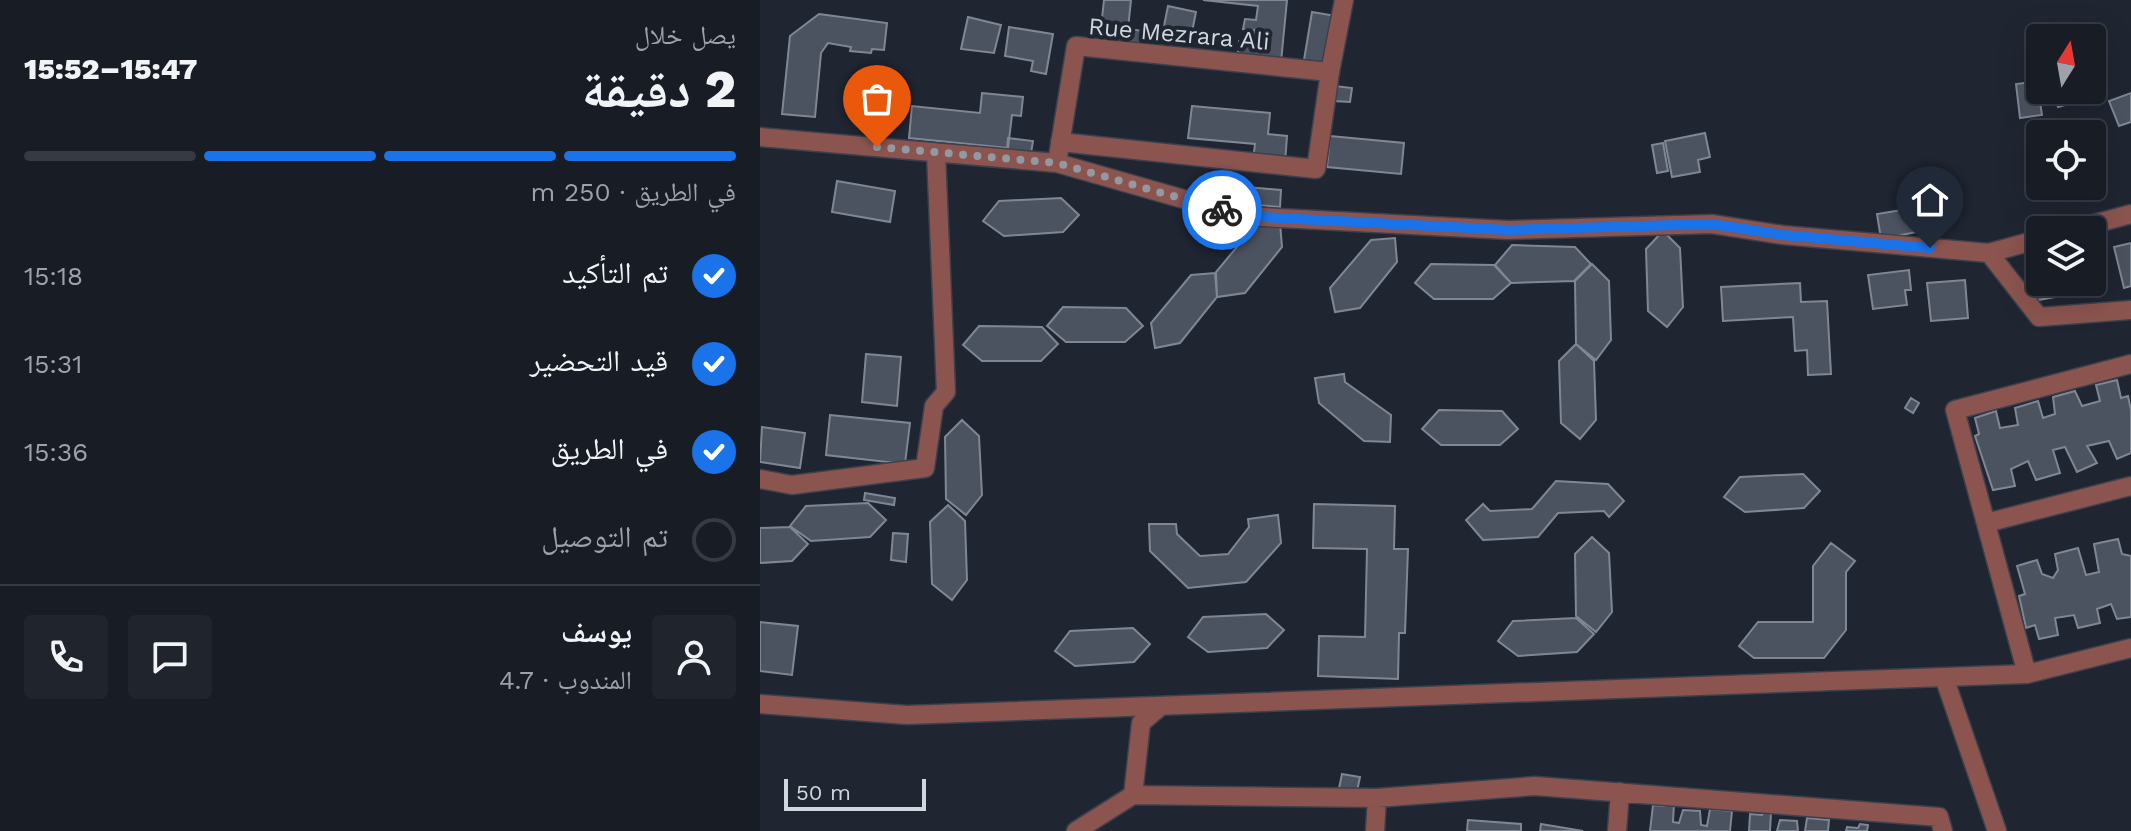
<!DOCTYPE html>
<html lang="ar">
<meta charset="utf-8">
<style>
:root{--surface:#171c25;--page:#20252d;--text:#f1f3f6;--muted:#9ea1a7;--line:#363a42;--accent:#1a73e8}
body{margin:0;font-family:"Work Sans","Noto Naskh Arabic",sans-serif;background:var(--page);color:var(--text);direction:rtl;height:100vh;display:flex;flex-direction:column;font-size:30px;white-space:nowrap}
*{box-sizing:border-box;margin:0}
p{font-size:26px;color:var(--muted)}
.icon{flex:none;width:44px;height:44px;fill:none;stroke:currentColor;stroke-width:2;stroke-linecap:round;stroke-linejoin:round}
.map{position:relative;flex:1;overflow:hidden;direction:ltr}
.panel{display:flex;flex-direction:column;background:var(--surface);width:760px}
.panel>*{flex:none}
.needle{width:52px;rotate:11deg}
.tools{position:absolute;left:1266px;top:24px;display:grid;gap:16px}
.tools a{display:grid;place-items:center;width:80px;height:80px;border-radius:8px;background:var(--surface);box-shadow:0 8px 32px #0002,0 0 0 2px var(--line);font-size:40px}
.scale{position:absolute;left:24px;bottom:20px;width:142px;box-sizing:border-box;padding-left:8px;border:4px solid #d2d7df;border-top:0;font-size:22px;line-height:28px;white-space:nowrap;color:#d2d7df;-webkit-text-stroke:6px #1f2531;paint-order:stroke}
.pin{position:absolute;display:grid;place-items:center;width:68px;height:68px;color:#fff;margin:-82px -34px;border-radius:50% 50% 50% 0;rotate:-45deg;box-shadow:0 0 8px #0007}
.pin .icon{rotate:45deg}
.courier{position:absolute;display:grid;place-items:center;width:80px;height:80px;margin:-40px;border:6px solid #1a73e8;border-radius:50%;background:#fff;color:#222;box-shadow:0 2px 10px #0007}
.head em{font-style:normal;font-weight:800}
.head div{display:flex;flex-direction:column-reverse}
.head{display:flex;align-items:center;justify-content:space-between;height:136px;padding:0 24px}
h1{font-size:52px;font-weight:800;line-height:60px}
.bar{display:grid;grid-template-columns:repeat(4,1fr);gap:12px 8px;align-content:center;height:96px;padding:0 24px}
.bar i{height:10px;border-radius:6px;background:var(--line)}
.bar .current{background:var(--accent)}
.bar p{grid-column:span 4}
.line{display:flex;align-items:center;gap:20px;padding:0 24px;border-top:2px solid var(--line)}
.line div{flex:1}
.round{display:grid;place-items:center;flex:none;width:84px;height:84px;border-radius:8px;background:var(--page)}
ol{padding:0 24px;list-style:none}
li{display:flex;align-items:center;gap:24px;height:88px}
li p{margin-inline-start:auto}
li .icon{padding:8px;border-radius:50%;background:var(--accent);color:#fff;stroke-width:4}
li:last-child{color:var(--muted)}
li i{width:44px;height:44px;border:4px solid var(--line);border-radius:50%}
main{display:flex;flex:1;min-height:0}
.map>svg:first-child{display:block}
.building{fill:#4c5360;stroke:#7f8795;stroke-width:2}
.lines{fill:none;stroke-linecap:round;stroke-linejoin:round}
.street-casing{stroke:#3c414d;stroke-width:21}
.street{stroke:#8b544f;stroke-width:18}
.done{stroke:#9399a2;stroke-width:8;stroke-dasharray:0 14.4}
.route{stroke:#1a73e8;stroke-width:10}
.labels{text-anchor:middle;stroke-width:8;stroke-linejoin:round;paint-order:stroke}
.street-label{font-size:24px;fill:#d2d7df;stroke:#1f2531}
</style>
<main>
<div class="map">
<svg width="1371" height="831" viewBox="0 0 1371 831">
<rect width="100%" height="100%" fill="#1f2531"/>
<!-- building -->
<path class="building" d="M344,0H371L368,29L384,31L382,50L339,45Z
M443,0H527L521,62L477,64L479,41L493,42L494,30L483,29L485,19L496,20L498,6Z
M408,6L436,12L432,32L404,26Z
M552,12L576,16L568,70L543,66Z
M59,14L127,23L124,50L112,49L111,53L90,51L91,47L68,43L61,53L55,117L22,114L30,36Z
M208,17L241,25L234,53L201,49Z
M249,27L293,34L286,74L271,71L273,61L245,56Z
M1332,63L1341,95L1298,107L1293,90H1332Z
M1280,81V90H1291L1293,100L1280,102L1282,115L1260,118L1256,84Z
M575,86L592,88L590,102L574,101Z
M222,93L263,97L261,116L252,115L248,148L149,138L152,106L220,113Z
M1371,93V122L1359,126L1349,101Z
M432,106L510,113L508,134L527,136L525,163L493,160L495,144L428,138Z
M945,133L950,157L938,160L940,172L912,177L905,141Z
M570,136L644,143L641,174L567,167Z
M248,138L273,141L271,153L247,150Z
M903,143L908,171L897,173L892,145Z
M77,181L135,191L130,222L72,212Z
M475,186L521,190L520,207L473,203Z
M1171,188L1177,228L1121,239L1117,214L1154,208L1151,191Z
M301,198L319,215L303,232L244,236L223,221L239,201Z
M520,223L522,247L485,293L457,297L456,272L496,224Z
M903,231L920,248L923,307L907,327L888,311L886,249Z
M635,238L637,262L600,308L575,312L570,288L611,240Z
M1371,243V286L1364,288L1354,247Z
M752,245L815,247L831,264L814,281L751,283L735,265Z
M1280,260V282H1299L1301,296L1273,301L1267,262Z
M671,264L734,265L751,283L733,299H674L655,283Z
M832,264L849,281L851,340L836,360L816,344L815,281Z
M1341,264L1345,285L1336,286L1333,265Z
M1149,270L1151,290H1145L1147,305L1113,309L1108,275Z
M455,273L457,297L420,343L395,348L391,323L431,275Z
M1205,280L1208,318L1171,321L1167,283Z
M1040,283L1041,302L1067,301L1071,374L1048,375L1047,350L1035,351L1033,317L963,321L961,287Z
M303,307L366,308L383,326L365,342H306L287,326Z
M219,326L282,327L298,344L281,361H222L203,345Z
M816,344L834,361L836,420L820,439L801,423L799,361Z
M106,354L141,357L137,406L102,402Z
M584,374L585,382L631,415L630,442L604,441L559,403L555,378Z
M1357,380L1361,398L1368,396L1371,410V453L1357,459L1349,441L1327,446L1337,463L1317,472L1305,447L1293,450L1300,473L1276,480L1268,461L1251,469L1255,486L1233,490L1215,436L1219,434L1215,418L1236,411L1240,428L1258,425L1255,408L1278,401L1283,418L1295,414L1293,397L1315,391L1322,406L1340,401L1336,385Z
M1151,398L1159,403L1153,413L1145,408Z
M679,410L742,411L758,429L740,445H681L662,429Z
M70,415L150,423L145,464L66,455Z
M202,420L219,436L222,495L206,515L186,499L185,437Z
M2,427L45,433L40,468L0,462Z
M1043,474L1060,491L1044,508L985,512L964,497L980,477Z
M796,481L848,484L864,501L849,517L844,511L798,513L778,537L723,540L706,520L723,504L730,511L772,509Z
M105,493L135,498L134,505L104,500Z
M108,503L126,520L110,537L51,541L30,526L46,506Z
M554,504L635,506L634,549H648L645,633H639L638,679L558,676L559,636L605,637L607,549L553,548Z
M188,505L205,521L207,580L192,600L172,584L170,522Z
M518,515L521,543L486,582L428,588L390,551L389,524H416L417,534L440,556L468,554L489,527L488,519Z
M30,527L48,544L32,561L0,563V528Z
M133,533L148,534L146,562L131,560Z
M832,537L849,553L852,612L836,632L816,616L815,554Z
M1358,539L1362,554L1371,556V617L1357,619L1351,604L1337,609L1340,623L1318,628L1314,615L1295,618L1298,635L1279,639L1275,625L1266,628L1259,596L1265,594L1257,566L1277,560L1282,574L1293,578L1298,570L1295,554L1318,548L1326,575L1339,572L1334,544Z
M1071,543L1095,561L1086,572V630L1064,658H994L979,646L998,622H1053V566Z
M506,614L524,630L507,648L448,652L428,637L443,617Z
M816,618L834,634L817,652L758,656L738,641L753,621Z
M0,622L38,626L32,675L0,671Z
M373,628L390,644L374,662L315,666L295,651L310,631Z
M582,774L600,777L596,796L578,793Z
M906,803H914L913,822L919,823L923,810L940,811L941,825L947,826L950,809L972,811L970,831H890L893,805L904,806Z
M1003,812H1011L1010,831H989L990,814L1002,815Z
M1047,818L1069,820L1068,831H1045Z
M708,820L761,824V831H707Z
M1020,820L1037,821L1038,831H1017Z
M781,824L823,831H780Z
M1100,824L1108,825L1107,831H1086L1087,827L1098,828Z"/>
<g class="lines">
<!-- street casing -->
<g class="street-casing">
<path id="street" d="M0,137L297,163L316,46L570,72L584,0
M300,142L556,169L570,72
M297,163L483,216L748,230L952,224L1023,235L1229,253L1280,239
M1312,230L1371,214
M1229,253L1279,317L1371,310
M0,479L32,485L165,468L174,406L186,392L176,153
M1226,523L1371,486
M1267,674L1195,410L1371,364
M1184,677L1237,831
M0,704L147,715L1267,674L1371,648
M401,706L381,723L373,795L617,798L775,786L1179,817L1183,831
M316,831L373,795
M615,831L617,798
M857,831L860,792"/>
</g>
<!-- street -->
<use href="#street" class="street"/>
</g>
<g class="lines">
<!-- done -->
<path class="done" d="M117,147L297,163L462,210"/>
<!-- route -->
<path class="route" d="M462,210L483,216L748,230L952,224L1023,235L1170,248"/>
</g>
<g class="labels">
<!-- street labels -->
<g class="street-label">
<text transform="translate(419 34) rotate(5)" y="8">Rue Mezrara Ali</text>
</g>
</g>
</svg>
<div class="tools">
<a><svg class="needle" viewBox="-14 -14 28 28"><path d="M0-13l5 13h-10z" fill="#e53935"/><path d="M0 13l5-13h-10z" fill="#9ea1a7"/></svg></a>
<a><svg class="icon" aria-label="locate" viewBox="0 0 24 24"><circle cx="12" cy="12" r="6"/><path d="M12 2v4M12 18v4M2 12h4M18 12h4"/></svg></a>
<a><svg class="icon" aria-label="layers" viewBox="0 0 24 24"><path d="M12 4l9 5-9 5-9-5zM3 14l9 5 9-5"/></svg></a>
</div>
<div class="scale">50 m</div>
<div class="pin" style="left:117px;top:147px;background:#ea580c"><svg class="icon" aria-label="bag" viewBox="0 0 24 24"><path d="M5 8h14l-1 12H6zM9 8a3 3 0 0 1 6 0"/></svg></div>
<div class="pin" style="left:1170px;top:248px;background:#1f2937"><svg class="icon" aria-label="home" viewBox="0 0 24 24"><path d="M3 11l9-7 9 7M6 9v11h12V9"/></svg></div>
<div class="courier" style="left:462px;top:210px"><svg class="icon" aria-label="bike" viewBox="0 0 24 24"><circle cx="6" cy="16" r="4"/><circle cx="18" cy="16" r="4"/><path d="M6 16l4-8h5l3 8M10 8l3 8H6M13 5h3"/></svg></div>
</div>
<section class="panel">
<div class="head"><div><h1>2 دقيقة</h1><p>يصل خلال</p></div><em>15:47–15:52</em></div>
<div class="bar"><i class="current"></i><i class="current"></i><i class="current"></i><i></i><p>في الطريق · 250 m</p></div>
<ol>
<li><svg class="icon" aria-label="check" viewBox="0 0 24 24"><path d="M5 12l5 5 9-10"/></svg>تم التأكيد<p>15:18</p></li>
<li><svg class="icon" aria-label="check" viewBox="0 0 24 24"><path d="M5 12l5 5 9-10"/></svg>قيد التحضير<p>15:31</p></li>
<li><svg class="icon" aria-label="check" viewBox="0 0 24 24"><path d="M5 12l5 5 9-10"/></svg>في الطريق<p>15:36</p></li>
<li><i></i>تم التوصيل</li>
</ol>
<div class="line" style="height:144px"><a class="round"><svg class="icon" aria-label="person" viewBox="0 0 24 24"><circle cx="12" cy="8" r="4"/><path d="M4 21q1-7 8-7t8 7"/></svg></a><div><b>يوسف</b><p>المندوب · 4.7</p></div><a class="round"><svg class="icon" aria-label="chat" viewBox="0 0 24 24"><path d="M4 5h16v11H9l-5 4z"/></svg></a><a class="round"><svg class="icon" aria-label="phone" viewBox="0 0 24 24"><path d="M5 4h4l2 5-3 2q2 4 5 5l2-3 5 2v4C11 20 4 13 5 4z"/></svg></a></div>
</section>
</main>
